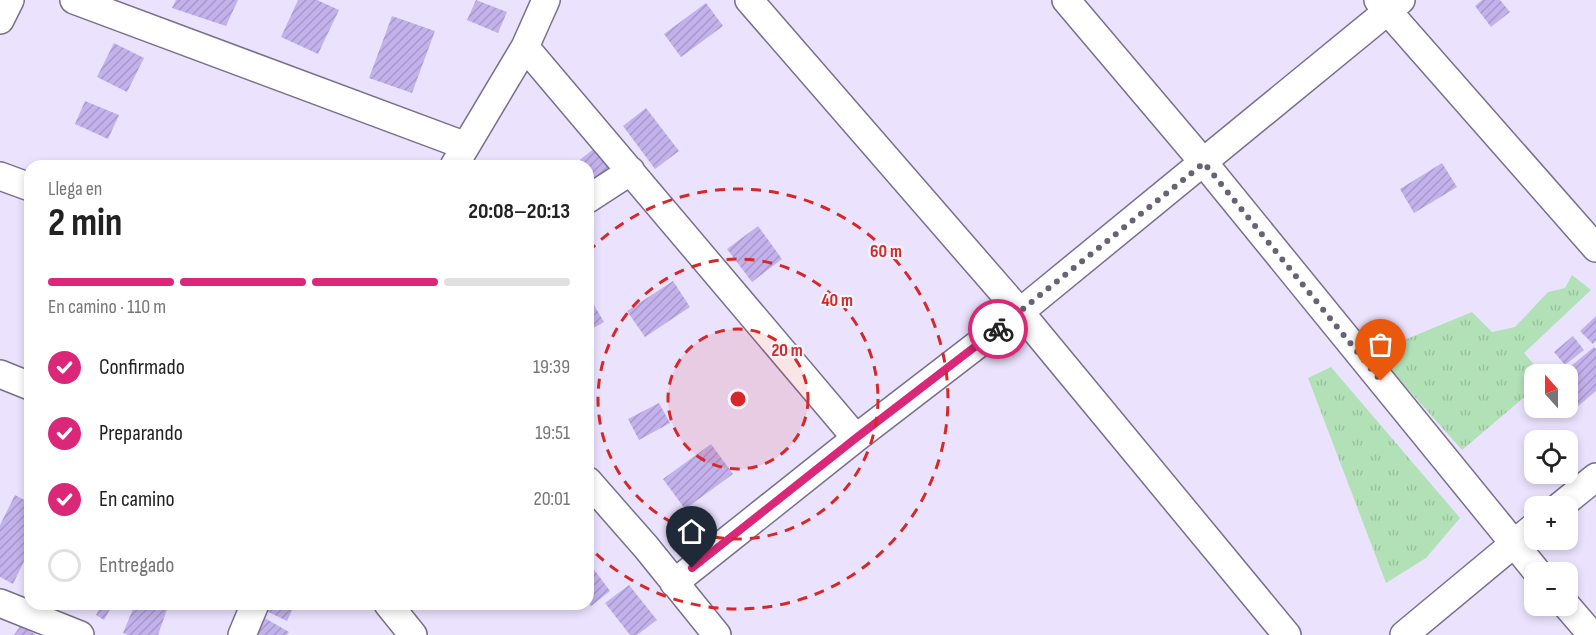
<!DOCTYPE html>
<html lang="es">
<meta charset="utf-8">
<style>
:root{--surface:#fff;--page:#f6f6f6;--text:#222;--muted:#767676;--line:#e0e0e0;--accent:#db2777}
body{margin:0;font-family:"Sofia Sans Condensed",sans-serif;background:var(--page);color:var(--text);height:100vh;display:flex;flex-direction:column;font-size:22px;white-space:nowrap}
*{box-sizing:border-box;margin:0}
p{font-size:20px;color:var(--muted)}
.icon{flex:none;width:33px;height:33px;fill:none;stroke:currentColor;stroke-width:2;stroke-linecap:round;stroke-linejoin:round}
.map{position:relative;flex:1;overflow:hidden}
.panel{position:absolute;left:24px;top:160px;width:570px;height:450px;display:flex;flex-direction:column;background:var(--surface);border-radius:18px;box-shadow:0 3px 9px #0003}
.panel>*{flex:none}
.needle{width:39px;rotate:339deg}
.controls{position:absolute;left:1524px;top:364px;display:grid;gap:12px}
.controls a{display:grid;place-items:center;width:54px;height:54px;border-radius:12px;background:var(--surface);box-shadow:0 3px 9px #0003;font-size:30px}
.pin{position:absolute;display:grid;place-items:center;width:51px;height:51px;color:#fff;margin:-62px -26px;border-radius:50% 50% 50% 0;rotate:-45deg;box-shadow:0 0 6px #0007}
.pin .icon{rotate:45deg}
.courier{position:absolute;display:grid;place-items:center;width:60px;height:60px;margin:-30px;border:4px solid #db2777;border-radius:50%;background:#fff;color:#222;box-shadow:0 2px 8px #0007}
.overview em{font-style:normal;font-weight:700}
.overview div{display:flex;flex-direction:column-reverse}
.overview{display:flex;align-items:center;justify-content:space-between;height:102px;padding:0 24px}
h1{font-size:39px;font-weight:700;line-height:45px}
.bar{display:grid;grid-template-columns:repeat(4,1fr);gap:9px 6px;align-content:center;height:72px;padding:0 24px}
.bar i{height:8px;border-radius:4px;background:var(--line)}
.bar .current{background:var(--accent)}
.bar p{grid-column:span 4}
ol{padding:0 24px;list-style:none}
li{display:flex;align-items:center;gap:18px;height:66px}
li p{margin-inline-start:auto}
li .icon{padding:6px;border-radius:50%;background:var(--accent);color:#fff;stroke-width:4}
li:last-child{color:var(--muted)}
li i{width:33px;height:33px;border:3px solid var(--line);border-radius:50%}
.map>svg:first-child{display:block}
.grass{fill:url(#grass-tufts)}
.building{fill:url(#building-hatch)}
.lines{fill:none;stroke-linecap:round;stroke-linejoin:round}
.minor-casing{stroke:#786f8d;stroke-width:30}
.minor{stroke:#fff;stroke-width:27}
.done{stroke:#676274;stroke-width:6;stroke-dasharray:0 10.8}
.route{stroke:#db2777;stroke-width:8}
.ring{fill:none;stroke:#d62828;stroke-width:3;stroke-dasharray:10 8}
.centre{fill:#d62828;stroke:#f6f4fb;stroke-width:3}
.ring-label{font-size:18px;text-anchor:middle;font-weight:bold;fill:#d62828;stroke:#f6f4fb;stroke-width:4.5;stroke-linejoin:round;paint-order:stroke}
</style>
<div class="map">
<svg width="1596" height="635" viewBox="0 0 1596 635">
<defs>
<pattern id="grass-tufts" width="24" height="20" patternUnits="userSpaceOnUse" patternTransform="scale(1.5)"><rect width="24" height="20" fill="#b2e1b7"/><path d="M3 7l-1-3M5 7V3M7 7l1-3M15 17l-1-3M17 17v-4M19 17l1-3" fill="none" stroke="#99c19d"/></pattern>
<pattern id="building-hatch" width="6" height="6" patternUnits="userSpaceOnUse" patternTransform="scale(1.5)"><rect width="6" height="6" fill="#c2b1eb"/><path d="M-1 1l2-2M0 6l6-6M5 7l2-2" fill="none" stroke="#a698ca"/></pattern>
</defs>
<rect width="100%" height="100%" fill="#ebe3fe"/>
<!-- grass -->
<path class="grass" d="M1572,275L1591,290L1524,353L1543,375H1534V389L1462,450L1375,352L1472,312L1492,332L1515,327L1548,292L1565,288Z
M1331,367L1460,518L1426,558L1386,583L1308,378Z"/>
<!-- building -->
<path class="building" d="M176,0H238L226,26L172,8Z
M298,0H317L339,10L318,54L281,37Z
M476,0L507,12L498,33L467,20Z
M1482,0H1500L1510,12L1491,27L1475,6Z
M706,3L723,26L681,57L664,34Z
M392,16L435,31L412,93L369,78Z
M114,43L144,58L127,92L97,77Z
M85,101L119,115L108,139L75,124Z
M646,108L679,151L655,169L623,126Z
M595,148L610,168L588,184V166H574L573,165Z
M1442,163L1457,187L1414,213L1400,189Z
M758,226L782,259L752,282L727,249Z
M673,281L690,307L645,337L627,311Z
M588,295L604,322L588,331Z
M1596,316V340L1593,344L1580,331Z
M1573,336L1584,350L1565,365L1554,352Z
M1594,347L1596,349V391L1570,413L1566,408H1568V375H1560Z
M659,403L670,423L639,440L628,419Z
M711,444L733,474L685,509L663,479Z
M15,495L30,503V549L13,584L0,577V525Z
M590,564L610,591L591,606L588,602V566Z
M629,585L657,620L637,635H630L605,603Z
M102,604H113L104,620L96,615Z
M135,604H169L158,635H128L123,633Z
M257,604H295L287,621L256,606Z
M263,617L289,632L287,635H251Z
M21,625L36,635H14Z"/>
<g class="lines">
<!-- minor casing -->
<g class="minor-casing">
<path id="minor" d="M74,0L466,146
M749,0L1020,312L1287,635
M1066,0L1204,163L1538,573
M1378,0L1596,248
M0,20L10,0
M525,47L856,438
M454,166L525,47L546,0
M0,176L30,187
M588,199L631,171
M0,374L30,386
M588,481L646,547L717,635
M1559,507L1596,477
M674,583L856,438L1020,312L1401,0
M0,603L80,635
M388,604L413,635
M1567,606L1592,635
M242,635L255,604
M1404,635L1534,527"/>
</g>
<!-- minor -->
<use href="#minor" class="minor"/>
</g>
<g class="lines">
<!-- done -->
<path class="done" d="M998,329L1204,163L1381,381"/>
<!-- route -->
<path class="route" d="M692,568L856,438L998,329"/>
</g>
<!-- distance rings -->
<circle cx="738" cy="399" r="70" fill="#d62828" fill-opacity=".12"/>
<g class="ring">
<circle cx="738" cy="399" r="70"/>
<circle cx="738" cy="399" r="140"/>
<path d="M588 252A210 210 0 1 1 588 546"/>
</g>
<circle cx="738" cy="399" r="9" class="centre"/>
<g class="ring-label">
<text x="886" y="257">60 m</text>
<text x="837" y="306">40 m</text>
<text x="787" y="356">20 m</text>
</g>
</svg>
<div class="controls">
<a><svg class="needle" viewBox="-14 -14 28 28"><path d="M0-13l5 13h-10z" fill="#e53935"/><path d="M0 13l5-13h-10z" fill="#767676"/></svg></a>
<a><svg class="icon" aria-label="locate" viewBox="0 0 24 24"><circle cx="12" cy="12" r="6"/><path d="M12 2v4M12 18v4M2 12h4M18 12h4"/></svg></a>
<a>+</a>
<a>−</a>
</div>
<div class="pin" style="left:1381px;top:381px;background:#ea580c"><svg class="icon" aria-label="bag" viewBox="0 0 24 24"><path d="M5 8h14l-1 12H6zM9 8a3 3 0 0 1 6 0"/></svg></div>
<div class="pin" style="left:692px;top:568px;background:#1f2937"><svg class="icon" aria-label="home" viewBox="0 0 24 24"><path d="M3 11l9-7 9 7M6 9v11h12V9"/></svg></div>
<div class="courier" style="left:998px;top:329px"><svg class="icon" aria-label="bike" viewBox="0 0 24 24"><circle cx="6" cy="16" r="4"/><circle cx="18" cy="16" r="4"/><path d="M6 16l4-8h5l3 8M10 8l3 8H6M13 5h3"/></svg></div>
<section class="panel">
<div class="overview"><div><h1>2 min</h1><p>Llega en</p></div><em>20:08–20:13</em></div>
<div class="bar"><i class="current"></i><i class="current"></i><i class="current"></i><i></i><p>En camino · 110 m</p></div>
<ol>
<li><svg class="icon" aria-label="check" viewBox="0 0 24 24"><path d="M5 12l5 5 9-10"/></svg>Confirmado<p>19:39</p></li>
<li><svg class="icon" aria-label="check" viewBox="0 0 24 24"><path d="M5 12l5 5 9-10"/></svg>Preparando<p>19:51</p></li>
<li><svg class="icon" aria-label="check" viewBox="0 0 24 24"><path d="M5 12l5 5 9-10"/></svg>En camino<p>20:01</p></li>
<li><i></i>Entregado</li>
</ol>
</section>
</div>
